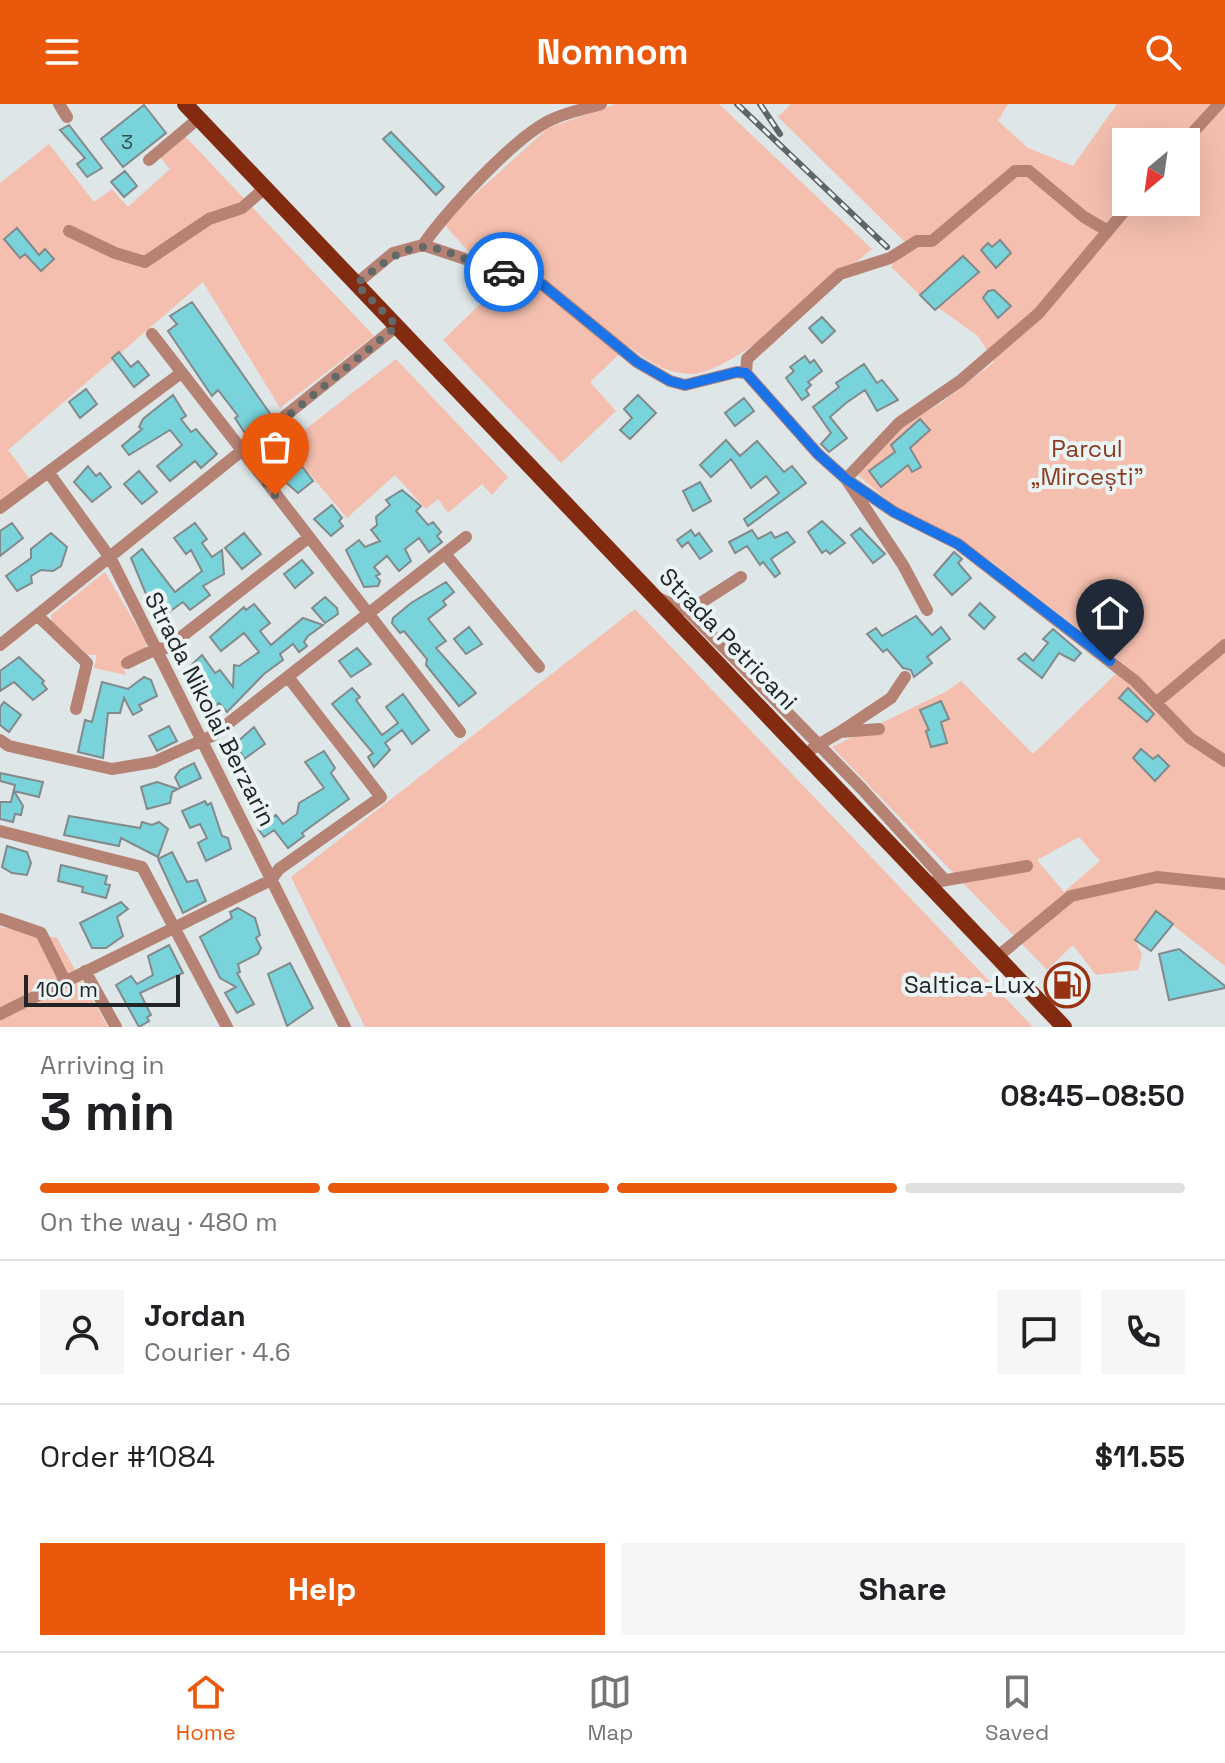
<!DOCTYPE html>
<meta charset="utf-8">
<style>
:root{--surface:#fff;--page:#f6f6f6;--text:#202124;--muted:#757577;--line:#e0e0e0;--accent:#ea580c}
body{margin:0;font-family:"Space Grotesk",sans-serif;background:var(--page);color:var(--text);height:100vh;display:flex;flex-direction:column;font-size:30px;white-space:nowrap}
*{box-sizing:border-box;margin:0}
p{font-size:26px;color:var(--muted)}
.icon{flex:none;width:44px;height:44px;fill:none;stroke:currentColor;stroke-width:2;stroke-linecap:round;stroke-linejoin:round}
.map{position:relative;height:923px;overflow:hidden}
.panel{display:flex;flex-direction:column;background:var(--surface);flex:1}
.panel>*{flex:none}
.needle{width:52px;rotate:209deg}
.tools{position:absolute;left:1112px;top:24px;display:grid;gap:16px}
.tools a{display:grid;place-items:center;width:88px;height:88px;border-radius:0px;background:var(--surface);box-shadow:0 8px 32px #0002;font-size:40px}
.scale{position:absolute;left:24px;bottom:20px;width:156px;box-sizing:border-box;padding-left:8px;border:4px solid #212525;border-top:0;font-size:22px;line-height:28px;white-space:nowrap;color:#212525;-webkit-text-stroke:6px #ebf4f4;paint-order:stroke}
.pin{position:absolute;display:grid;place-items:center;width:68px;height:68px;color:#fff;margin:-82px -34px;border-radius:50% 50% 50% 0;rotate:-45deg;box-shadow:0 0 8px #0007}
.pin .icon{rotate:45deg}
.courier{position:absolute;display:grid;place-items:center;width:80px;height:80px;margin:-40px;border:6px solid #1a73e8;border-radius:50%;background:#fff;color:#222;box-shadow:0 2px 10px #0007}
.overview em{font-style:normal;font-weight:600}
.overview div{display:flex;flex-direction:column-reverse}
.overview{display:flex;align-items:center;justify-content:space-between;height:136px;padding:0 40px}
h1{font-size:52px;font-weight:600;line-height:60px}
.bar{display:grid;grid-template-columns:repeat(4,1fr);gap:12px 8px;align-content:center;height:96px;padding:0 40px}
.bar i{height:10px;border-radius:6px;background:var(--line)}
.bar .current{background:var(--accent)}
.bar p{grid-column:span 4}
.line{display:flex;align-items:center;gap:20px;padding:0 40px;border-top:2px solid var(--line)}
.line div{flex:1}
.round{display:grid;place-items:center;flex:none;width:84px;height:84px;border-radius:0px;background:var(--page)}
.action{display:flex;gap:16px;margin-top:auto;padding:16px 40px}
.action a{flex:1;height:92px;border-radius:0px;background:var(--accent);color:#fff;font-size:32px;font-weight:600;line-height:92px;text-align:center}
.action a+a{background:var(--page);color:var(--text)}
header{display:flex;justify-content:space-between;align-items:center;height:104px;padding:0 40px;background:var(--accent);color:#fff;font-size:36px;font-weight:600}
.menu{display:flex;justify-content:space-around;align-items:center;height:112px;border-top:2px solid var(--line);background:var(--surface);font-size:22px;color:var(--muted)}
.menu a{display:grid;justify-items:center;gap:4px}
.menu .current{color:var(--accent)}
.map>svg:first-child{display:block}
.green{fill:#f4bfaf;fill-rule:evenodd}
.building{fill:#79d3db;stroke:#828a8b;stroke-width:2}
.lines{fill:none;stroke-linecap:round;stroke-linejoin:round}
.minor{stroke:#b58273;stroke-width:12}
.major{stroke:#822b10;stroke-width:16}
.rail-casing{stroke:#5f6565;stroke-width:6}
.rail{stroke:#ebf4f4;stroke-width:3;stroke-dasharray:9;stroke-linecap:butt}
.done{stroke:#636969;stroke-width:8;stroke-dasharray:0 14.4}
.route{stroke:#1a73e8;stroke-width:10}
.labels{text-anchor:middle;stroke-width:8;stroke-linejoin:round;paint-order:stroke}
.number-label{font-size:20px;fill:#375052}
.park-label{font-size:24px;fill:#8b3a21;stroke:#ebf4f4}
.street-label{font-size:24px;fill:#212525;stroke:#ebf4f4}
.poi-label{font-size:24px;fill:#212525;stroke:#ebf4f4;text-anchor:end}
</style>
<header><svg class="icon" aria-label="menu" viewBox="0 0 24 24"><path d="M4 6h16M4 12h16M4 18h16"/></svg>Nomnom<svg class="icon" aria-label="search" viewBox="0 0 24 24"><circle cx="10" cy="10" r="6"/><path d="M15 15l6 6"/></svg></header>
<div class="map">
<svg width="1225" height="923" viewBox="0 0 1225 923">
<rect width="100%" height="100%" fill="#dee6e7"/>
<!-- green -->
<path class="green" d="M616,0H719L872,145C838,173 729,274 688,270C662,268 648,256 628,242L590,278L616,307L561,359L443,236L499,182L443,119L548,24Z
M791,0H1008L998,17L1028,44L1073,62L1117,0H1225V862L1156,808L1135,836L1142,850L1138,866L1096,871L1073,841L1047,866L832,643L947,587L961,577L1033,650L1125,561L991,457L897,404L859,372L858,366L899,324L941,299L994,258L978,232L919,190L891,163L907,140L778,13ZM1126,38H1186V98H1126ZM1079,733L1100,757L1064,788L1037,756Z
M184,31L374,232L280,304L203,178L8,346L30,375L0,400V79L49,40L94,98L112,85L128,103L170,65L159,52Z
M396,255L508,373L492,391L482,380L448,409L438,395L426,405L395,371L347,414L285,341Z
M105,468L146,538V544L121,555L126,571L94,564L97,551H87L81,544L73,543L52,521L51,511Z
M635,505L1033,923H365L291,773Z
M0,823L57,834L108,923H0Z"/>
<!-- building -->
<path class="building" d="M144,1L166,29L123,63L101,35Z
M69,21L102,64L87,73L77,60L85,54L60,26Z
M391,28L444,83L436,91L383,35Z
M125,67L137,82L124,93L111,78Z
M17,124L39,151L45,145L54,155L41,167L25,150L20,154L4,135Z
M1000,136L1011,149L996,164L981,146L988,139L992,143Z
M963,152L979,168L935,206L920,191Z
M994,186L1011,202L998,214L983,194L988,187Z
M192,198L271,311L245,329L235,314L238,312L218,286L212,292L168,227L177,220L170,212Z
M822,213L835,227L822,239L809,224Z
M119,248L131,263L138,257L149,271L134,283L112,254Z
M805,252L810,259L814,256L822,267L808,278L811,281L806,286L809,291L802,296L786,274L794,267L790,263Z
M864,260L877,279L882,276L898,296L877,307L865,286L846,299L830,313L847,334L829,348L821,340L831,329L813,303L839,283L836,279Z
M86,285L97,300L80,314L69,298Z
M173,291L186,312L181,315L191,328L196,325L217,350L201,364L195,357L170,377L157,362L182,341L170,326L129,351L122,342L142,325L139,323L143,315Z
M638,291L656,309L630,335L620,326L632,314L624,305Z
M744,294L754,307L735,322L725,309Z
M920,315L930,326L910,344L921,363L912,368L908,361L881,383L869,367L895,348L891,341Z
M726,336L740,352L757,337L784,368L792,362L806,379L748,422L744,415L779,389L766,372L751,384L731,355L711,373L700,361Z
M301,361L313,377L298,389L282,375Z
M88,362L96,372L100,369L111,383L92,398L74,378Z
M139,367L157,388L142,400L124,380Z
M700,378L711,397L693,407L683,387Z
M402,386L421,402L416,407L428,421L433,418L441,428L437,432L442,438L429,448L419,434L405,445L411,457L399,467L387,452L374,463L380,470L376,472L380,477L378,482L364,483L346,446L359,436L365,443L380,437L371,426L377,421L376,413L390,401L386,396Z
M332,401L342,414L339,417L343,422L331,432L314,415Z
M822,417L845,439L830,450L826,446L822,449L808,428Z
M12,419L23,434L0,452V427Z
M195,419L207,435L202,439L212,453L222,446L224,470L203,482L210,491L190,506L183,498L169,508L166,503L161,507L146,490L131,454L142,445L175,488L202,467L191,446L186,450L174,434Z
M860,424L885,450L873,459L851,431Z
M691,426L695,432L699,429L712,447L700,455L688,438L682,443L677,436Z
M752,426L758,435L771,428L775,434L787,428L795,438L771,455L780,469L775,473L763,458L760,461L747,442L735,449L729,438Z
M51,429L67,443L61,462L53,467L41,466L31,472L32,479L17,487L6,472L31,454V445Z
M244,429L261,450L242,465L225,444Z
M954,448L962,455L958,459L971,474L952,491L934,471Z
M302,456L313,469L295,484L284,470Z
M446,478L454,488L443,497L446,501L428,515L446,537L436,544L476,589L459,602L426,561L427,555L404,527L400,529L392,519L393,514L411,499Z
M325,493L337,504L338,510L325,519L312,504Z
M980,499L995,513L984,525L969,511Z
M254,500L270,519L260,527L271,541L303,514L323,521L308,532L304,538L307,542L299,548L293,540L280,550L283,556L264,570L227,608L219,599L215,603L184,568L202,551L215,569L220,566L233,583L234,561L239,562L259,548L244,529L221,547L210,533L244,503L246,506Z
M916,512L932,531L941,523L950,535L927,553L932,559L914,573L911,566L903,564L887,545L883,548L867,530L876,524L882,532Z
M469,523L482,540L466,550L454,535Z
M1053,525L1081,549L1074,557L1059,549L1042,574L1018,555L1025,549L1033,557L1048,539L1043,535Z
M357,544L371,560L351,573L339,557Z
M19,553L44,577L42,579L47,585L33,596L14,578L0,587V567Z
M144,573L151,576L157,592L139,601L142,606L133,611L124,594L120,609H108L103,654L78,648L85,616L92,618L102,578L128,585Z
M352,584L360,593L356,596L382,631L398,619L386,603L403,590L429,626L412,640L402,626L385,639L390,646L374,663L368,653L373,649L332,600Z
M1128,584L1154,610L1147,618L1119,594Z
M941,597L949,615L941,618L947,639L931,643L926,627L929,626L920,606Z
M4,598L21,611L9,628L0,621V603Z
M169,622L177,637L157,647L149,632Z
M254,623L265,640L244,655L236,639Z
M1141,645L1153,655L1158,651L1169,662L1155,677L1133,654Z
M324,647L335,664L331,669L349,695L302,729L304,732L288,744L274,726L264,733L258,725L276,711L283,720L297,710L299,699L324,684L305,658Z
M194,659L201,674L180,684L175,673L180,666Z
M0,669L43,678L39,693L14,687L23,702L21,711L15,710L13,718L0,715V698H11L15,681L0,677Z
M157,678L178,685L172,688L170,699L147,705L141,683Z
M205,697L207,701L211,699L222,732L228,734L231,745L206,757L198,739L207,734L200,720L190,724L182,707Z
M69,712L140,724L142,718L152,721L159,718L168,725L158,753L121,734L119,742L64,731Z
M7,742L27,748L31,759L27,771L12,769L2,763Z
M172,748L187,778L197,776L206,797L183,809L158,755Z
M61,761L107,772L105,780L110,781L106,794L82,788L83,783L58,777Z
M121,798L128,805L117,813L123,832L106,844H92L80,819Z
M238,804L255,814L260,831L256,834L261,844L258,850L238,860L240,868L237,869L254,900L237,909L225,889L236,883L220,874L200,833L232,814L230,808Z
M1156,807L1173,820L1151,847L1135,836Z
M169,841L183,869L140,889L151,911L147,913L149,917L139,923L116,881L131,872L137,880L153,871L148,852Z
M1179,845L1225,882V884L1169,896L1159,850Z
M290,859L313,904L287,922L268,870Z"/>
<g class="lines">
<!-- minor -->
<path class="minor" d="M59,0L67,13
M1184,38L1219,0
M149,56L199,14
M69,127L115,149L145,158L209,115L242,104L265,84
M423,141C446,108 517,30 553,15C568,8 585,5 601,0
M356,180L393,149L423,141L543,181L637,258L670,277L685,281L737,268L746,269L818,350L846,375L894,408L958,440L1135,577L1190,634L1225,657
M152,230L460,628
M746,269L747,255L840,170L890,154L917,137H932L1015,67H1029L1084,113L1108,127
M49,369L111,455L345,923
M0,404L181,269
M446,451L539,563
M658,494L688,507L862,685L943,774
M927,506L903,461L846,375L899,319L960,277L1039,209L1132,98
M688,507L741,473
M38,512L87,559L76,605
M0,541L397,222
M127,559L156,545L167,544L308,434
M1157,598L1225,541
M840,628L891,594L905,573
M0,636L9,642L112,665L154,658L212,632L466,433
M813,644L840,628L879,625
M0,727L142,763L227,923
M935,778L1027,762
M0,815L41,829L65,877
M997,853L1071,792L1157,773L1225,780
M85,867L116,923
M0,910L271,776L279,765L381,693L288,573"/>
<!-- major -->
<path class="major" d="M185,0L1064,923"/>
<!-- rail casing -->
<g class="rail-casing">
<path id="rail" d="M737,0L887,143
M760,0L780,30"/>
</g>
<!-- rail -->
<use href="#rail" class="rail"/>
</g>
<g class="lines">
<!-- done -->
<path class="done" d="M275,391L243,349L397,222L356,180C428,121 425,145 504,168"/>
<!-- route -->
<path class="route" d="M504,168L543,181L637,258L670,277L685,281L737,268L746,269L818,350L846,375L894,408L958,440L1110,557"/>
</g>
<!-- icons -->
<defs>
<g id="fuel-ring" transform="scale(2.3)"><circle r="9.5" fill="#ebf4f4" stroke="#993210" stroke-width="1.5"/><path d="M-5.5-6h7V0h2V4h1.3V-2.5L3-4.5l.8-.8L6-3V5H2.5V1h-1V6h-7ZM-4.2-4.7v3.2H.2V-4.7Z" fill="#993210"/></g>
</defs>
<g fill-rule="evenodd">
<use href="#fuel-ring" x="1067" y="881"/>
</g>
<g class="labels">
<!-- number labels -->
<g class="number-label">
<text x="127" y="45">3</text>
</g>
<!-- park labels -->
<g class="park-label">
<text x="1087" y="353">Parcul<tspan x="1087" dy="28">„Mircești”</tspan></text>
</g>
<!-- street labels -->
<g class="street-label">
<text transform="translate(728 535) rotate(46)" y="8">Strada Petricani</text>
<text transform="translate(210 605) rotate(63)" y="8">Strada Nikolai Berzarin</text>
</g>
<!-- poi labels -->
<g class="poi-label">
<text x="1036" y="889">Saltica-Lux</text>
</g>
</g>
</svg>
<div class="tools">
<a><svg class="needle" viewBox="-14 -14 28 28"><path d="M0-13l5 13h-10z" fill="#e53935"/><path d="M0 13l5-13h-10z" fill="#757577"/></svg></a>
</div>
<div class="scale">100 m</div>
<div class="pin" style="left:275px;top:391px;background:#ea580c"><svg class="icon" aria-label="bag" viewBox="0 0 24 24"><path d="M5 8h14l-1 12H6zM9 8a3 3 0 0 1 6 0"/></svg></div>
<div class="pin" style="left:1110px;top:557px;background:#1f2937"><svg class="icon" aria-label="home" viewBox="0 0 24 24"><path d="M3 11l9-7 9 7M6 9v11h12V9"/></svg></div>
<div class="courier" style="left:504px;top:168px"><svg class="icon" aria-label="car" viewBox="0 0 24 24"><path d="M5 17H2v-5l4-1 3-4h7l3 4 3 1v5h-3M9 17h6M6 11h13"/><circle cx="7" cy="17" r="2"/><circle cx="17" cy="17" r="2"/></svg></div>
</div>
<section class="panel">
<div class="overview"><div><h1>3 min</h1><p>Arriving in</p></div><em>08:45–08:50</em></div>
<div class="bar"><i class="current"></i><i class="current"></i><i class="current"></i><i></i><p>On the way · 480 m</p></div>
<div class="line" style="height:144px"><a class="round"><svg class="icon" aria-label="person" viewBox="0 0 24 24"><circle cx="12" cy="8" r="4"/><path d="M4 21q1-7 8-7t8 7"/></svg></a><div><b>Jordan</b><p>Courier · 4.6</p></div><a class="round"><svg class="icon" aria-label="chat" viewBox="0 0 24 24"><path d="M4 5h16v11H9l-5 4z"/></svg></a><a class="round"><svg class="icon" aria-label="phone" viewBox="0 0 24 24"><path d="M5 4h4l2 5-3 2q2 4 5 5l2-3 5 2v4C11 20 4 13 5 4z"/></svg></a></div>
<div class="line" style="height:104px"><div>Order #1084</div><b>$11.55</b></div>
<div class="action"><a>Help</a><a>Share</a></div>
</section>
<nav class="menu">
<a class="current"><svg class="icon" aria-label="home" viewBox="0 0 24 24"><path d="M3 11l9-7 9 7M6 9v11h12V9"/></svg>Home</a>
<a><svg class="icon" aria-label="map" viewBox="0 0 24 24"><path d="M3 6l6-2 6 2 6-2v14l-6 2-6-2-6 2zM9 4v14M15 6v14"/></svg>Map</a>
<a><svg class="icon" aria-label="saved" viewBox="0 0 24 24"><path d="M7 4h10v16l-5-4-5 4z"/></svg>Saved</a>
</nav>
